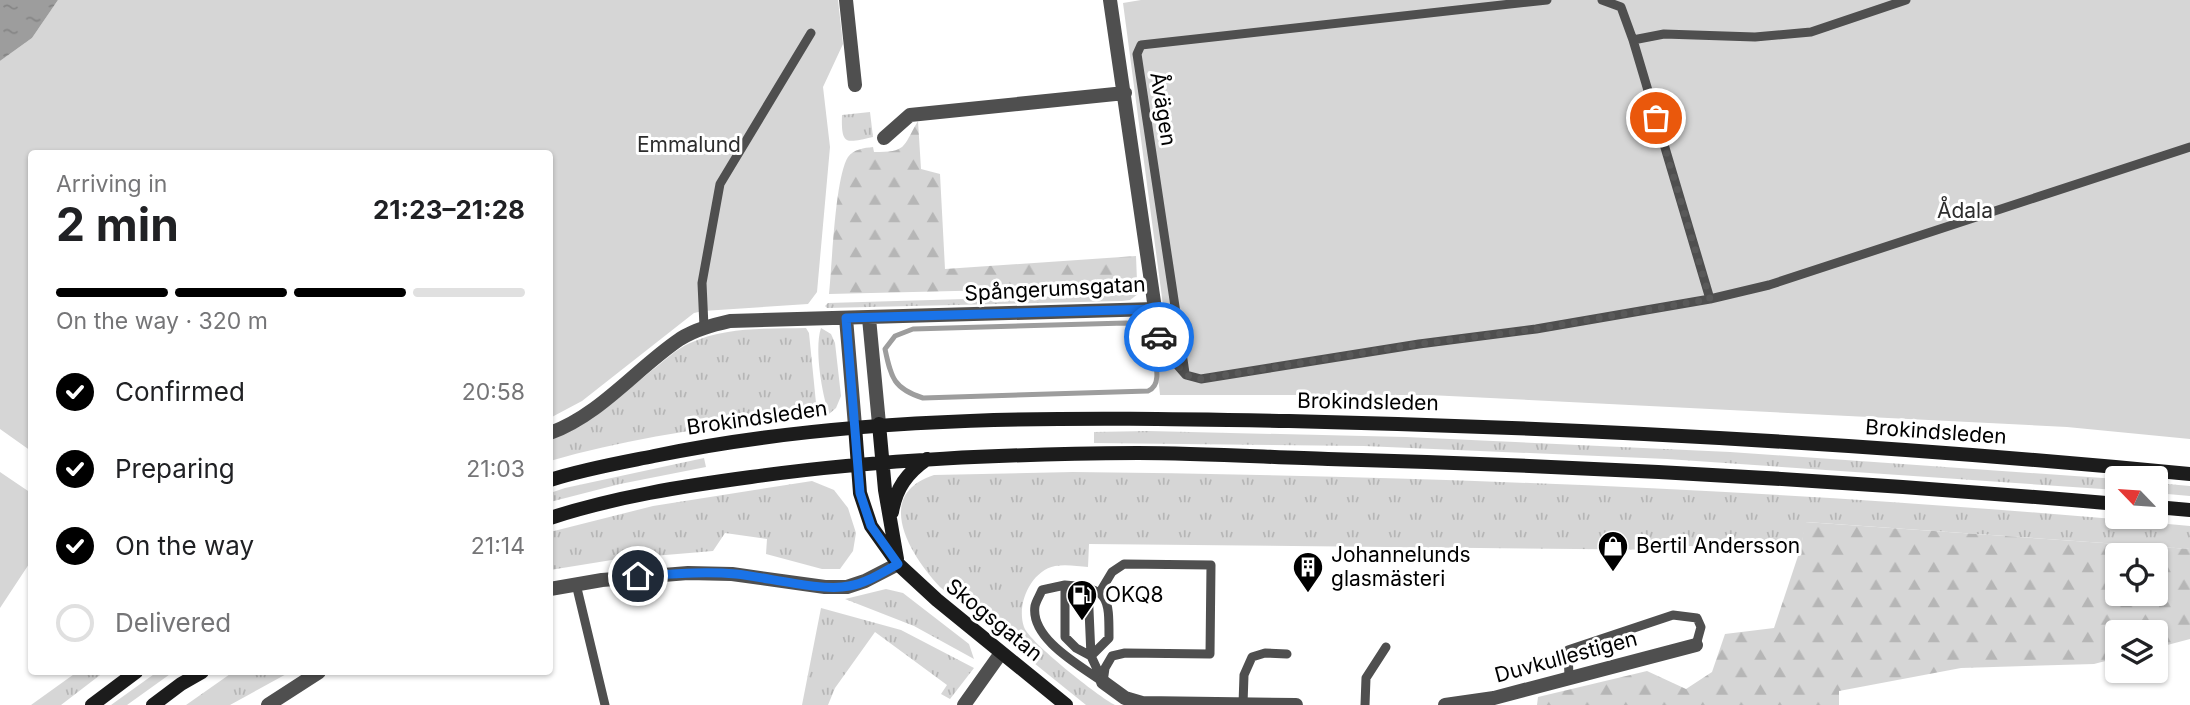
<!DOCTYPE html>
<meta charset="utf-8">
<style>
:root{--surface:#fff;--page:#f6f6f6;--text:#202124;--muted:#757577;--line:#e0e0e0;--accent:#000}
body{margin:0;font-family:Inter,sans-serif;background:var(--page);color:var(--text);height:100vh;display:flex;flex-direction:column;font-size:26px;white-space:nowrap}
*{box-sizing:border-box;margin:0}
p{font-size:23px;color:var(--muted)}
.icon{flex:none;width:38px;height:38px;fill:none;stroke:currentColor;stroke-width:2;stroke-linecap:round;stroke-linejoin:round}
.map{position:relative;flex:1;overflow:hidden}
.details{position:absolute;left:28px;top:150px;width:525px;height:525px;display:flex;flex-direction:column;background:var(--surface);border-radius:7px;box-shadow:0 2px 5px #0004}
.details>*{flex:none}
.needle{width:46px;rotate:295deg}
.controls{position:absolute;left:2105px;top:466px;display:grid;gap:14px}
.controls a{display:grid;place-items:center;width:63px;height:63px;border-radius:7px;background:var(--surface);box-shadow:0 2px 5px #0004;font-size:35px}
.pin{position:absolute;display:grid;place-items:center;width:60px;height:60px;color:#fff;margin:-30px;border:4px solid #fff;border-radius:50%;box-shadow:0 2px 7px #0007}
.courier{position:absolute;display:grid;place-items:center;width:70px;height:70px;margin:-35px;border:5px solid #1a73e8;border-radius:50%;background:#fff;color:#222;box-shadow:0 2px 9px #0007}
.head em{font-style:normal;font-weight:700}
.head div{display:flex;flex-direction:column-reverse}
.head{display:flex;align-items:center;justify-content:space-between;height:119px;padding:0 28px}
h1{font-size:46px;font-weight:700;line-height:52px}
.bar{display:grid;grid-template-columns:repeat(4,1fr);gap:10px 7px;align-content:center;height:84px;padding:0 28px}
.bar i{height:9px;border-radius:5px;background:var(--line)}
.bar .current{background:var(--accent)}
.bar p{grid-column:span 4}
ol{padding:0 28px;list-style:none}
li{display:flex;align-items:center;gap:21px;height:77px}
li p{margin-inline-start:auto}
li .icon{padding:7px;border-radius:50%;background:var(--accent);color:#fff;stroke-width:4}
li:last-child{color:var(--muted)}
li i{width:38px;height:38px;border:4px solid var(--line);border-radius:50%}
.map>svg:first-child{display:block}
.grass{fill:url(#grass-tufts)}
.forest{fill:url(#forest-firs);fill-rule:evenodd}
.garden{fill:#d6d6d6}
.water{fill:url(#water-ripples)}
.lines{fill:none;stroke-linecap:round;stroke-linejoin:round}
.stream{stroke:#9d9d9d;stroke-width:5}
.lane{stroke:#4f4f4f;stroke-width:9}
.street{stroke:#4f4f4f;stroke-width:14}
.secondary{stroke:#1c1c1c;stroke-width:14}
.done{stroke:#595959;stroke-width:7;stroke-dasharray:0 12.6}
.route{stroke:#1a73e8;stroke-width:9}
.labels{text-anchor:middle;stroke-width:6;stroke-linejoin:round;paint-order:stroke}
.street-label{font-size:21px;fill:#000;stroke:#fff}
.park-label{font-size:21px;fill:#2d2d2d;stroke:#fff}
.poi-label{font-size:21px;fill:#000;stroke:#fff;text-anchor:start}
</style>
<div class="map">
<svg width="2190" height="705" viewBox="0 0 2190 705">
<defs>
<pattern id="grass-tufts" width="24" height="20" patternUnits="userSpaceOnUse" patternTransform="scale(1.75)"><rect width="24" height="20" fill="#d6d6d6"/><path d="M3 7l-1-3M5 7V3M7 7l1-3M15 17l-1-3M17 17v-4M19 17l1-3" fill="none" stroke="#b6b6b6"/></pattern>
<pattern id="forest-firs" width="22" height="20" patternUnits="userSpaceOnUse" patternTransform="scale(1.75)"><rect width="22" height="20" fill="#d6d6d6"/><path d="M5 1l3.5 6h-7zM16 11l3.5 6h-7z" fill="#b6b6b6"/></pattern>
<pattern id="water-ripples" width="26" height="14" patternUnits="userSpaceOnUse" patternTransform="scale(1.75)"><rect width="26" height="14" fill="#9d9d9d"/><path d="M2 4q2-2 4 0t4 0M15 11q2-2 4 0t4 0" fill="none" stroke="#858585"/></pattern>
</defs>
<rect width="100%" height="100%" fill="#fff"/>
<!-- grass -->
<path class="grass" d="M870,112L873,137C846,143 841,146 842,115Z
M1138,294L1130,300L1122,301L827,308L825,306L828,303Z
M806,328L809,333L817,413C727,425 636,436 550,461V440C589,426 619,397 651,371C663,362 676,349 690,343C727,326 767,329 806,328Z
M821,328L831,334L835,343L841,396L836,408L829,414C822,394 814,349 821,328Z
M1148,431L1406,437L1730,452L2117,479V490L1667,459L1364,446L1094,443V432Z
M704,458L706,467L620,484L550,502V493L565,488Z
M1073,472C1445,476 1819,491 2190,526V549L1806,522L1801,547L1684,546L1680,550L1089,544L1088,567C1078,566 1065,564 1055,566C1031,571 1016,604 1024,627C1029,642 1099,697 1115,705H1086L940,587C911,556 872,495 934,475Z
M812,481L834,490L848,508L856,533L853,551L840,569H822L766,554L767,539L725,533L713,551L618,559L550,570V532L653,506Z
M2156,483L2190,486V496L2156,493Z
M886,589L903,593L969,644L974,659L914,626L845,599Z
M821,608L901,630L974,668L950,699L941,694L947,685L875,632L835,688L828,705H802Z
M77,672H104L61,705H31Z
M157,672H173L127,705H111Z
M233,672H290L230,705H186Z"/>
<!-- forest -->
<path class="forest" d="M918,121L921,169L940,174L945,269L1136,256L1137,281L1130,287L829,294C832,266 835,177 848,157C854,149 864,148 873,147L874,152C907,152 902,148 918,121Z
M1805,522L2190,549V639L2156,648V632H2118L2117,658L2094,664L1961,668L1839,691V705H1537L1538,697L1647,671L1686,689L1712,672L1725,634L1774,628L1801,547ZM2118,555H2156V593H2118Z"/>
<!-- garden -->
<path class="garden" d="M58,0H838L843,44L823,87L830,147L817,292L808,304L703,311L694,313L582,401L550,418V154H32L31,451L0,429V61L32,38Z
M1141,0H2190V439L2067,427L1429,395H1160L1155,346L1168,343L1123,3Z
M0,472L31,493V561L0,608Z"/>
<!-- water -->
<path class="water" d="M0,0H58L32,38L0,61Z"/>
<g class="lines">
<!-- stream -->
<path class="stream" d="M1145,330L1137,324L1126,323L913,329L895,336L885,349C891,378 894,389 923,398L1148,391C1163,385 1155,362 1153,349"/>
<!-- lane -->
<path class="lane" d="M1602,0L1621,7L1633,40
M1710,299L1633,40L1664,34L1755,37L1811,32L1906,0
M1155,309L1160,345L1186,375L1201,379L1419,344L1536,329L1710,299L1769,285L2190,147
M704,327L702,283L720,184L811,33
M1185,373L1137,54L1141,45L1547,0
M576,584L605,705
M1065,585C1109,589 1109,596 1109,638L1091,656L1103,682C1081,666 1030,639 1035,606C1036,601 1040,595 1042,590Z
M1065,585V637L1076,648L1091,656
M1088,587L1091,656
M1100,592L1112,572L1124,564L1211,565L1210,654L1125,653L1112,656L1105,668L1103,682
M1569,677L1568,650L1673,615L1697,618L1701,627L1696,645
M1243,704L1244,675L1252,657L1265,653L1287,654
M1365,705L1366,678L1386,647"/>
<!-- street -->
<path class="street" d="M846,0L855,85
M884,138L910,115L1125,93
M846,318L855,426
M869,318L879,424
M550,433C600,415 637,368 680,339C696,329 713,325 730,321L1155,309L1110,0
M550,589L602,580L688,573L732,574L825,587H847L865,581L898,564
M1103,682L1125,698L1142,703L1296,705
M268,705L319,672
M964,705L1001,653
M1445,705L1494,698L1696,645"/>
<!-- secondary -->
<path class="secondary" d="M879,424L885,490L897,559
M855,426L860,493L871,526L898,564L937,600L1066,705
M550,480C584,469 619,463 654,456C863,413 1077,417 1289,421C1590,428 1891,445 2190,474
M2156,507L2190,510
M892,512C896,488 907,473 927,459
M550,518C614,497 684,486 751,477C879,459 1009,454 1138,453C1201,453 1264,457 1328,459C1591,466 1855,481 2118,504
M92,705L136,672
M153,705L181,684L202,672"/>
</g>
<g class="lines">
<!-- done -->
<path class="done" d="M1159,337L1160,345L1186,375L1201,379L1419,344L1536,329L1710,299L1656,118"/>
<!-- route -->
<path class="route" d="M638,576C671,574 704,571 736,574C766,577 822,592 849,586C867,583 883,572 898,564L871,526L860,493L846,318L1155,309L1159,337"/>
</g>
<!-- icons -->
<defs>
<g id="shop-pin" transform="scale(1.575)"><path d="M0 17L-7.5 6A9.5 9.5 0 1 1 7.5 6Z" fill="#000" stroke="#fff"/><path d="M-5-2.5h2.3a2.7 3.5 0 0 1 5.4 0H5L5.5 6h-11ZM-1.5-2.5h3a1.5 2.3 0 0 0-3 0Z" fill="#fff"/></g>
<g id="building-pin" transform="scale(1.575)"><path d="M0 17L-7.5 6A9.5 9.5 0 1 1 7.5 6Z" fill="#000" stroke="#fff"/><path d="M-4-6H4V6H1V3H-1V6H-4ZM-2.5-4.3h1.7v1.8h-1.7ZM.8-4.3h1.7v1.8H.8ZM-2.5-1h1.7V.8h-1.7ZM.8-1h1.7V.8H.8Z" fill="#fff"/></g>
<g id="fuel-pin" transform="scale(1.575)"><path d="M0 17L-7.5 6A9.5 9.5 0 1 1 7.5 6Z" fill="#000" stroke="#fff"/><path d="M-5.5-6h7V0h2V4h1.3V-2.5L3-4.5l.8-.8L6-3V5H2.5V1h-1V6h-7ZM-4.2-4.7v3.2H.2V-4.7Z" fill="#fff"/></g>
</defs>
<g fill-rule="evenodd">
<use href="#shop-pin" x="1613" y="546"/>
<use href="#building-pin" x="1308" y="567"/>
<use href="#fuel-pin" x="1082" y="595"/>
</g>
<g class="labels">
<!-- street labels -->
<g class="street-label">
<text transform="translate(1163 109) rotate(81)" y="7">Åvägen</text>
<text transform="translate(1055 289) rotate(-3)" y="7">Spångerumsgatan</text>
<text transform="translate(1368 402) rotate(1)" y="7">Brokindsleden</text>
<text transform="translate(757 418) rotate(-8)" y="7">Brokindsleden</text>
<text transform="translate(1936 432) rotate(4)" y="7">Brokindsleden</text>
<text transform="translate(994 620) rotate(39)" y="7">Skogsgatan</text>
<text transform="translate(1566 657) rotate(-15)" y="7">Duvkullestigen</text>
</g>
<!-- park labels -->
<g class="park-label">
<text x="689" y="152">Emmalund</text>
<text x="1965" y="218">Ådala</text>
</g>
<!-- poi labels -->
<g class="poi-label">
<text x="1636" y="553">Bertil Andersson</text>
<text x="1331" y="562">Johannelunds<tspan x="1331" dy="24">glasmästeri</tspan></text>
<text x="1105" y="602">OKQ8</text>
</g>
</g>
</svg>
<div class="controls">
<a><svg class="needle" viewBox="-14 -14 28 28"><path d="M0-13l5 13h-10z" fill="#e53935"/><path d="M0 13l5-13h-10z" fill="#757577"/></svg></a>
<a><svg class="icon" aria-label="locate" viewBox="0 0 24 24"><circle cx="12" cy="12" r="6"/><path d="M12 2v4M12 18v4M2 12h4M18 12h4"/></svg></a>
<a><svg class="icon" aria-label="layers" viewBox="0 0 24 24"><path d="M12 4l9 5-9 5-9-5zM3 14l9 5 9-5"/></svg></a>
</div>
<div class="pin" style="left:1656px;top:118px;background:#ea580c"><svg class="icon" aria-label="bag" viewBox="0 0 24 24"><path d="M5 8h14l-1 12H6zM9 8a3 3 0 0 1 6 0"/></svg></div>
<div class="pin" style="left:638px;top:576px;background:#1f2937"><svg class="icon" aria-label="home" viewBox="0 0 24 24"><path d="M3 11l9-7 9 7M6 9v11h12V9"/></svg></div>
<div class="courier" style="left:1159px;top:337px"><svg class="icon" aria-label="car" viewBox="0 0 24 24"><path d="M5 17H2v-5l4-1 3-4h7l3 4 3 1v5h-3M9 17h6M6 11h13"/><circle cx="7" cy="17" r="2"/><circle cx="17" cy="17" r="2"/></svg></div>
<section class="details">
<div class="head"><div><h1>2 min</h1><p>Arriving in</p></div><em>21:23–21:28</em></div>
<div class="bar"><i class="current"></i><i class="current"></i><i class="current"></i><i></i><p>On the way · 320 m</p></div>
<ol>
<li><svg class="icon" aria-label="check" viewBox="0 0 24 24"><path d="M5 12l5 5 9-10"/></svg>Confirmed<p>20:58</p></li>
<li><svg class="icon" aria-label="check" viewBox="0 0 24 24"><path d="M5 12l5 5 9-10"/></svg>Preparing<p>21:03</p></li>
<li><svg class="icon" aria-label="check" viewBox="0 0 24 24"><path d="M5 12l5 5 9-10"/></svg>On the way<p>21:14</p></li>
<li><i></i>Delivered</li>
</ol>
</section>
</div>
